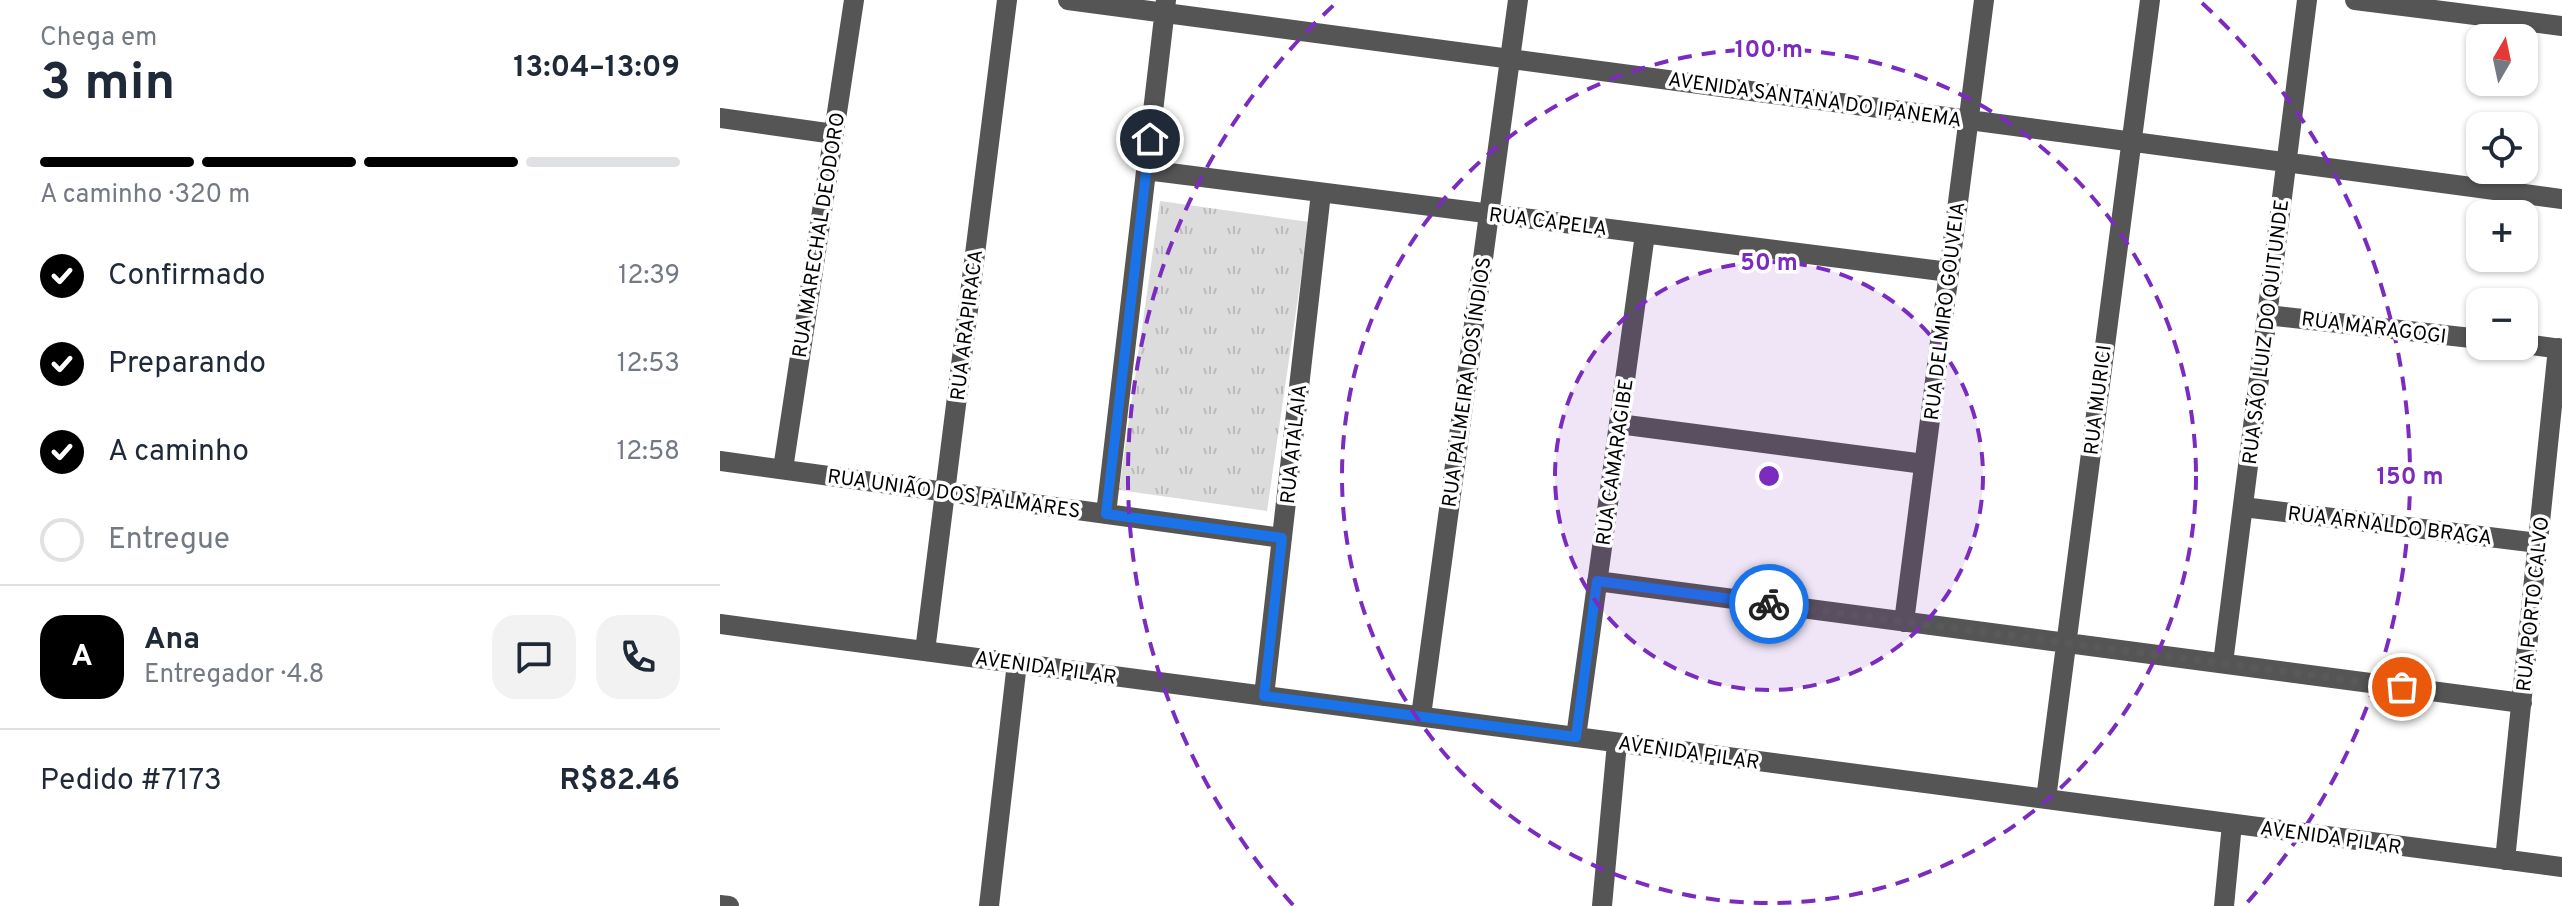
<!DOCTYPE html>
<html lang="pt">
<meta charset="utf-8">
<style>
:root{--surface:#fff;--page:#f2f2f3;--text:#1f2937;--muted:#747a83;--line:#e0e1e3;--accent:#000}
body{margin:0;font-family:Overpass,sans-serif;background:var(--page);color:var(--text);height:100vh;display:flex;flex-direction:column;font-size:30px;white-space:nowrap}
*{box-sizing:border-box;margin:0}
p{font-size:26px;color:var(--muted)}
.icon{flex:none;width:44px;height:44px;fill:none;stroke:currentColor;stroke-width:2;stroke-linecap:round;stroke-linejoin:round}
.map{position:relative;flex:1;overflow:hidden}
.details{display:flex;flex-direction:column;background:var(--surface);width:720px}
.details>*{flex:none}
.needle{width:52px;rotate:9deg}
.buttons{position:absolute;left:1746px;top:24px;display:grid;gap:16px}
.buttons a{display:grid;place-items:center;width:72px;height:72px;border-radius:16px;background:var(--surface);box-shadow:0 2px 6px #0004;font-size:40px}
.pin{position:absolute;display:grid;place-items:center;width:68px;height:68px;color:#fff;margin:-34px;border:4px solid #fff;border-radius:50%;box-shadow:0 2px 8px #0007}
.courier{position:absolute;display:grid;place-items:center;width:80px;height:80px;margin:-40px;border:6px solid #1a73e8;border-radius:50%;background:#fff;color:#222;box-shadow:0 2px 10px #0007}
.head em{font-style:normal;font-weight:700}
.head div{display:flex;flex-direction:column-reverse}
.head{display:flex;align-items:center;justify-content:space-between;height:136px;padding:0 40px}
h1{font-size:52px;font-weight:700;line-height:60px}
.bar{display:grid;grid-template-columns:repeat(4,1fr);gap:12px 8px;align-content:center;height:96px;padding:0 40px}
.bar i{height:10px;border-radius:6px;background:var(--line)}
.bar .on{background:var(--accent)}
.bar p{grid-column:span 4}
.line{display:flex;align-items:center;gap:20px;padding:0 40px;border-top:2px solid var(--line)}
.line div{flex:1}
.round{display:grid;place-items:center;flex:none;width:84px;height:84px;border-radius:24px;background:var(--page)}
ol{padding:0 40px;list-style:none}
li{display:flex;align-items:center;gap:24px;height:88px}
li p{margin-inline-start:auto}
li .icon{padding:8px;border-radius:50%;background:var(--accent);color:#fff;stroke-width:4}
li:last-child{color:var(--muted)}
li i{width:44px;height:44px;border:4px solid var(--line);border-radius:50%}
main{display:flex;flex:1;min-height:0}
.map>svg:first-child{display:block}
.park{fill:url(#park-tufts)}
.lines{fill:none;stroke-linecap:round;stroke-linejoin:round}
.minor{stroke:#555;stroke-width:20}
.done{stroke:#595959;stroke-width:8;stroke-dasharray:0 14.4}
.route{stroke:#1a73e8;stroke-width:10}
.ring{fill:none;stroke:#7b2cbf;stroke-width:4;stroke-dasharray:14 10}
.labels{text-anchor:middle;stroke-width:7;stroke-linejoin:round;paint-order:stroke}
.street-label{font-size:20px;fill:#000;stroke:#fff}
.centre{fill:#7b2cbf;stroke:#fff;stroke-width:4}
.ring-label{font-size:24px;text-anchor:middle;font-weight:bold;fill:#7b2cbf;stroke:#fff;stroke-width:7;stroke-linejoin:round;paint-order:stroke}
</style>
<main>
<section class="details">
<div class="head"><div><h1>3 min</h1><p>Chega em</p></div><em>13:04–13:09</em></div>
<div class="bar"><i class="on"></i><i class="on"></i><i class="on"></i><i></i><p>A caminho · 320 m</p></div>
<ol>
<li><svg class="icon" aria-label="check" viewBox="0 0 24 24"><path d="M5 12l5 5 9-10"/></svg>Confirmado<p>12:39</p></li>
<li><svg class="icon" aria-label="check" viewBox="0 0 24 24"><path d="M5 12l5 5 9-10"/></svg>Preparando<p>12:53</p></li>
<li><svg class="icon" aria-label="check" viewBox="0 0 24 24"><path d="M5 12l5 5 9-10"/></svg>A caminho<p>12:58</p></li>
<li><i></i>Entregue</li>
</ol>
<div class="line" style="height:144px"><b class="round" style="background:var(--accent);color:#fff">A</b><div><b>Ana</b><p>Entregador · 4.8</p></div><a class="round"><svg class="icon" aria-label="chat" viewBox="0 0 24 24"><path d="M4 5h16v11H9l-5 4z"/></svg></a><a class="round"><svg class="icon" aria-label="phone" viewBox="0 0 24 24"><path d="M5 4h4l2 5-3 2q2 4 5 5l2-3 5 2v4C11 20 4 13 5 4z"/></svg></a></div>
<div class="line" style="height:104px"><div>Pedido #7173</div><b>R$82.46</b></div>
</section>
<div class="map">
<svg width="1842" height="906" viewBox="0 0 1842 906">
<defs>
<pattern id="park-tufts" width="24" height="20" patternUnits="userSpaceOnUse" patternTransform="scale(2)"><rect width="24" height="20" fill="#dcdcdc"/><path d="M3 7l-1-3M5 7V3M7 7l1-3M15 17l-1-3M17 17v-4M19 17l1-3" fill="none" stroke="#bbb"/></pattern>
</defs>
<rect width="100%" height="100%" fill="#fff"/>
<!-- park -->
<path class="park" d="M440,201L589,222L547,511L399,490Z"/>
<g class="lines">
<!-- minor -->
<path class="minor" d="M348,0L1842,199
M1635,0L1842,26
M0,118L114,134
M426,170L1229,272
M1547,315L1760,339
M1804,344L1842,349
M899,424L1204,464
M0,461L562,538
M63,469L134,0
M1523,507L1818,543
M386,514L446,0
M877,581L1802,703
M1184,622L1264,0
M0,624L1842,867
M205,651L287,0
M1503,663L1587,0
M544,696L601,193
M701,716L798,0
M856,737L925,234
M1326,799L1430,0
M1785,860L1838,348
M0,905L9,906
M269,906L297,663
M882,906L897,743
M1504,906L1512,824"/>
</g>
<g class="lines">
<!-- done -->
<path class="done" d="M1049,604L1682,687"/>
<!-- route -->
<path class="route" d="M430,139L386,514L562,538L544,696L856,737L877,581L1049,604"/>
</g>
<!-- distance rings -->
<circle cx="1049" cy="476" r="214" fill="#7b2cbf" fill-opacity=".12"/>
<g class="ring">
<circle cx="1049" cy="476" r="214"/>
<circle cx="1049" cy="476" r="427"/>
<path d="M573 905A641 641 0 0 1 616 3M1482 3A641 641 0 0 1 1525 905"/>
</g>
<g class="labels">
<!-- street labels -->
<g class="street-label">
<text transform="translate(1095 99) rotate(8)" y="7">AVENIDA SANTANA DO IPANEMA</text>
<text transform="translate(828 221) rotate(7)" y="7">RUA CAPELA</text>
<text transform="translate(98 235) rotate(-81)" y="7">RUA MARECHAL DEODORO</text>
<text transform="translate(1224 311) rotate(-83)" y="7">RUA DELMIRO GOUVEIA</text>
<text transform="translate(246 325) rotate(-83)" y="7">RUA ARAPIRACA</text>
<text transform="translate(1654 327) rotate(7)" y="7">RUA MARAGOGI</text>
<text transform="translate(1545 332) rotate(-83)" y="7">RUA SÃO LUIZ DO QUITUNDE</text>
<text transform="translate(746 382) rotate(-82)" y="7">RUA PALMEIRA DOS ÍNDIOS</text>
<text transform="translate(1377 400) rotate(-83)" y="7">RUA MURICI</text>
<text transform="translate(573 444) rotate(-84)" y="7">RUA ATALAIA</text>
<text transform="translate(894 462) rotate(-82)" y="7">RUA CAMARAGIBE</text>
<text transform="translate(234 493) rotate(8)" y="7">RUA UNIÃO DOS PALMARES</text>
<text transform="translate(1670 525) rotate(7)" y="7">RUA ARNALDO BRAGA</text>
<text transform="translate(1812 604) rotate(-84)" y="7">RUA PORTO CALVO</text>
<text transform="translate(326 667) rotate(8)" y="7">AVENIDA PILAR</text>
<text transform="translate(969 752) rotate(8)" y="7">AVENIDA PILAR</text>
<text transform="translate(1611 837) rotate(8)" y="7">AVENIDA PILAR</text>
</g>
</g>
<circle cx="1049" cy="476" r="12" class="centre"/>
<g class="ring-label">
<text x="1049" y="57">100 m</text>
<text x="1049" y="270">50 m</text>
<text x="1690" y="484">150 m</text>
</g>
</svg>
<div class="buttons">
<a><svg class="needle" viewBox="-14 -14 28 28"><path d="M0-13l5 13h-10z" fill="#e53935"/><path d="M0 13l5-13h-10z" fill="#747a83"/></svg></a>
<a><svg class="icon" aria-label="locate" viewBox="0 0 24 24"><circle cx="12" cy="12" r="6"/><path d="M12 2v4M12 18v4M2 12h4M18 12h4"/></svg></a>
<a>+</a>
<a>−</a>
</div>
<div class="pin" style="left:1682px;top:687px;background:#ea580c"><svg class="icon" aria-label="bag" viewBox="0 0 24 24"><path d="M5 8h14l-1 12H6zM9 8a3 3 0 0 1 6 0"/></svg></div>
<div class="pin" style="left:430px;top:139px;background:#1f2937"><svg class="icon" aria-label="home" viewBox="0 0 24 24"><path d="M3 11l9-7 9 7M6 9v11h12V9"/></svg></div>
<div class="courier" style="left:1049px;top:604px"><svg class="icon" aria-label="bike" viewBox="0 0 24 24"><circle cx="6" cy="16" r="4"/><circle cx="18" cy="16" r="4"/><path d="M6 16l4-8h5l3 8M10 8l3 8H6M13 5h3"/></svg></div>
</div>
</main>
